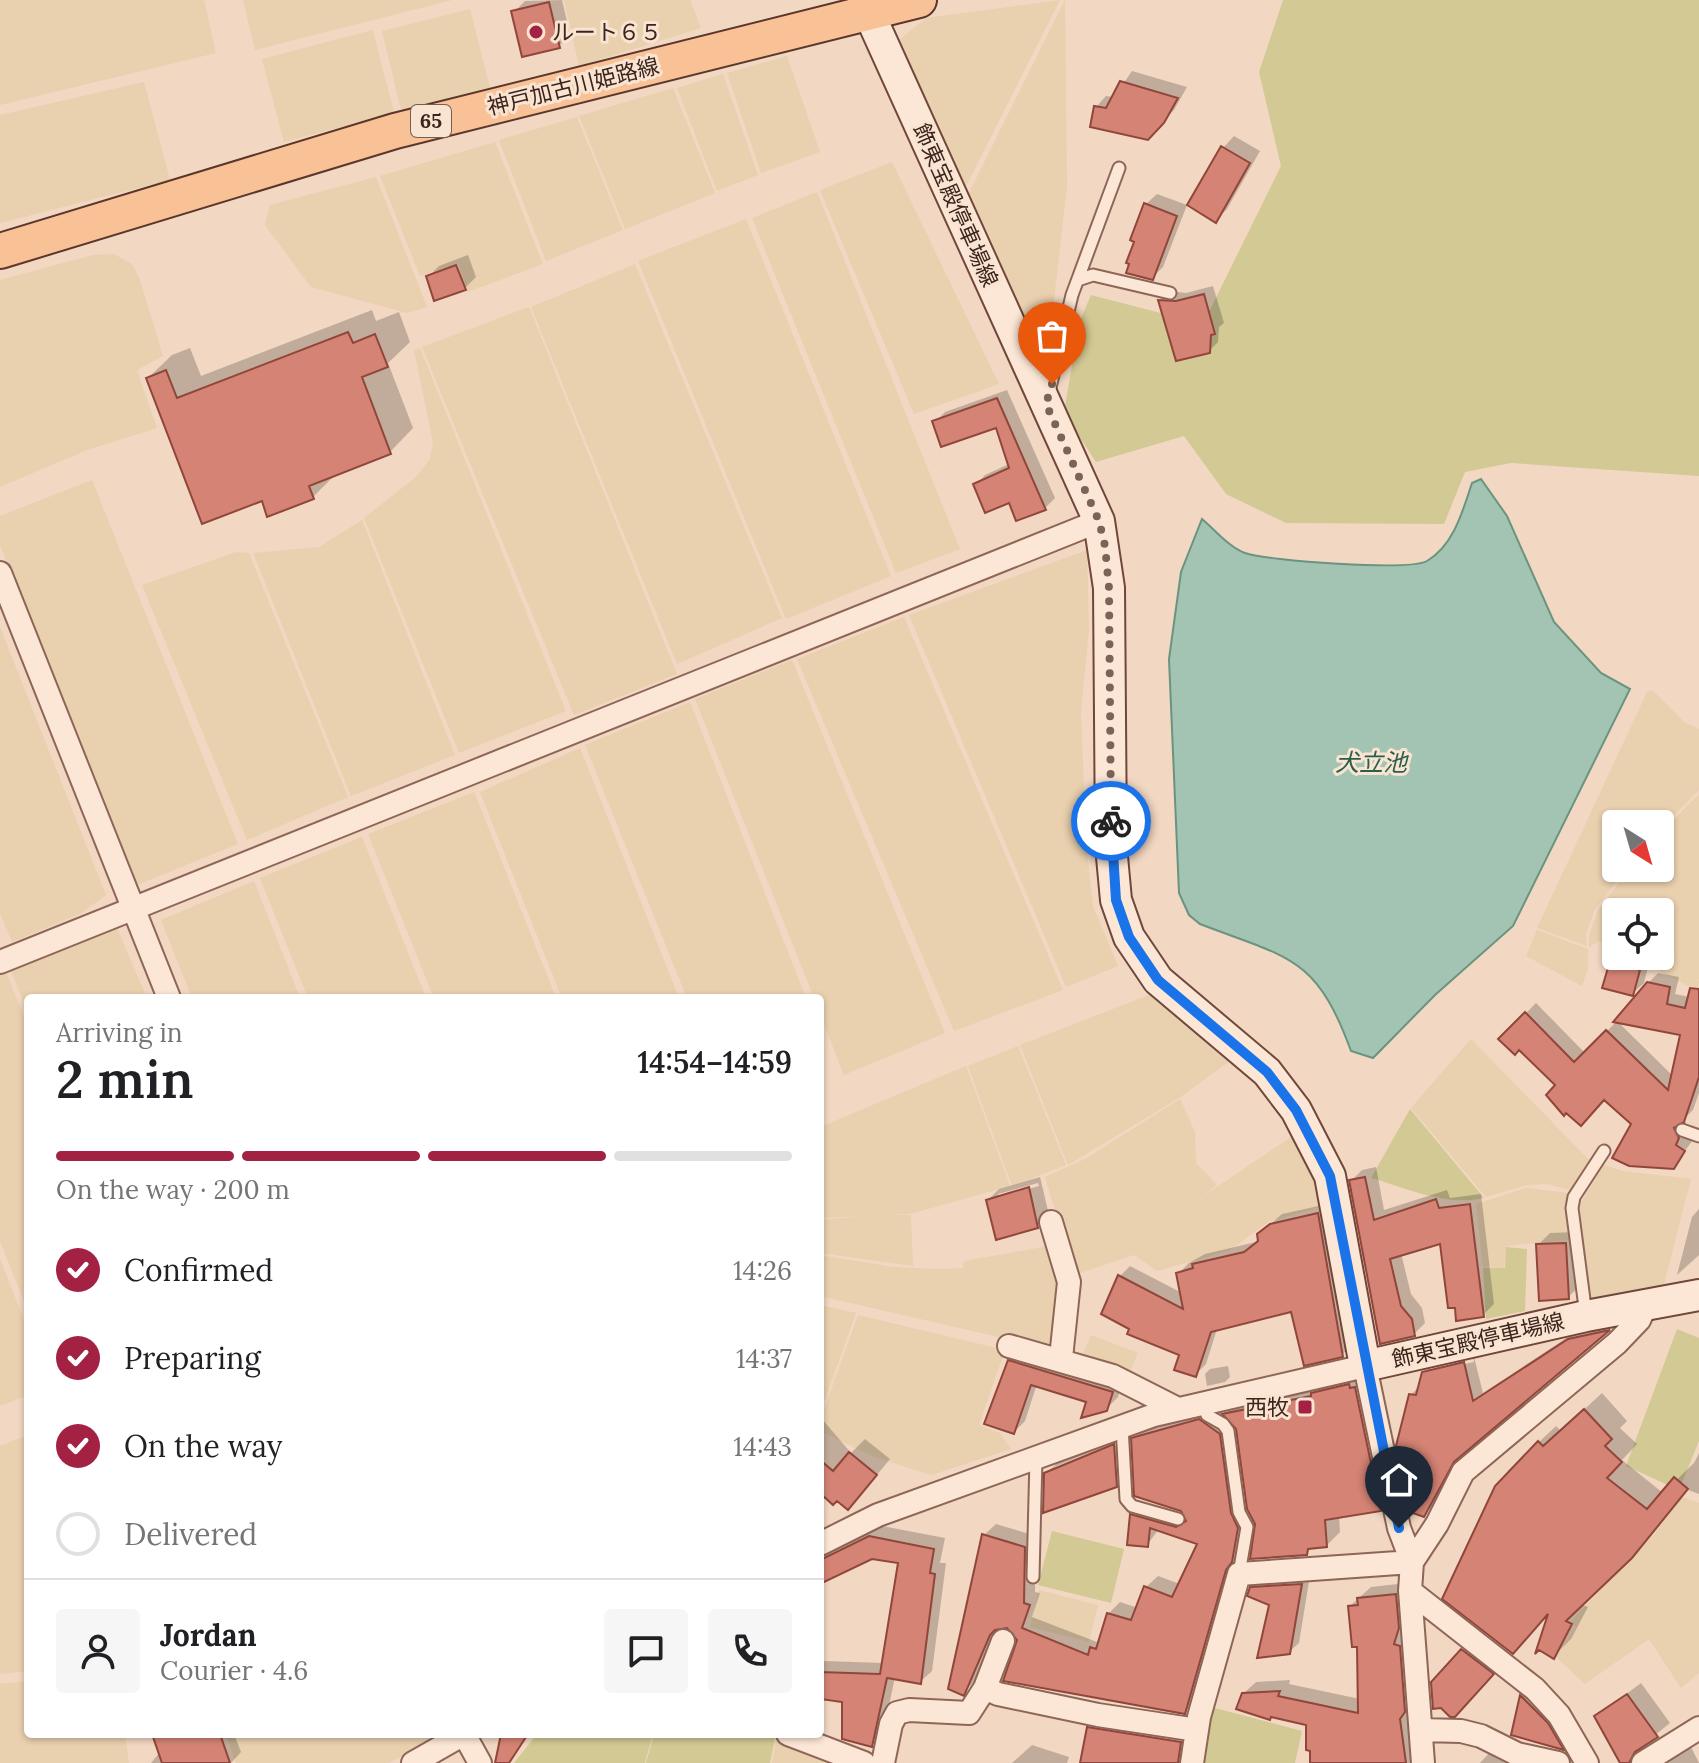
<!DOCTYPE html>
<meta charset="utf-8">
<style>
:root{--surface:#fff;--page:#f6f6f6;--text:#202124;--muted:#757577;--line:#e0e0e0;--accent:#a32143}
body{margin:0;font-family:Lora,"Noto Sans JP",serif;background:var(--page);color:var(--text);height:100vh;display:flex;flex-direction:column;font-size:30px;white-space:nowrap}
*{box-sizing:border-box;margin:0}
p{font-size:26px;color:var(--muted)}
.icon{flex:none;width:44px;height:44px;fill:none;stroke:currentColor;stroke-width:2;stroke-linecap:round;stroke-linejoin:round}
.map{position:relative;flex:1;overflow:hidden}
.sheet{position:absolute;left:24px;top:994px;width:800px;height:744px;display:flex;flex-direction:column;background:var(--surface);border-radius:8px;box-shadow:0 2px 6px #0004}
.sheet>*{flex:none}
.needle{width:52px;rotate:143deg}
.controls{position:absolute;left:1602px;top:810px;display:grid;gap:16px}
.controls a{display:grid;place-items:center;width:72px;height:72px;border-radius:8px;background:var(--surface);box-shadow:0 2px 6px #0004;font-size:40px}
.pin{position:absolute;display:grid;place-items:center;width:68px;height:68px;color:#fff;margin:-82px -34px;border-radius:50% 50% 50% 0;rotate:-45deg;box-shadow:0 0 8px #0007}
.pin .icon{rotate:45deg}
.courier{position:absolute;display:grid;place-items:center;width:80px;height:80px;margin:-40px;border:6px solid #1a73e8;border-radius:50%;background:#fff;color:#222;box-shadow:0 2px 10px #0007}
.summary em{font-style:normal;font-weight:600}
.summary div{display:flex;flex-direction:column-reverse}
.summary{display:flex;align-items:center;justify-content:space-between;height:136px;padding:0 32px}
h1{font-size:52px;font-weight:600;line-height:60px}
.bar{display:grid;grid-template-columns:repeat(4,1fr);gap:12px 8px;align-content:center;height:96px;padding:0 32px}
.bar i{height:10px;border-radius:6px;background:var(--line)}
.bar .current{background:var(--accent)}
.bar p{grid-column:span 4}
.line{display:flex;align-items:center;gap:20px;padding:0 32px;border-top:2px solid var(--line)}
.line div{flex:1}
.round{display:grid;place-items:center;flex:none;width:84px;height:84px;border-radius:8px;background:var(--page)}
ol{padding:0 32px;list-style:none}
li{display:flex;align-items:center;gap:24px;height:88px}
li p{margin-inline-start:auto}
li .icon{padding:8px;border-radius:50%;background:var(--accent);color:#fff;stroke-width:4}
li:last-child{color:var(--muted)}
li i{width:44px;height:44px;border:4px solid var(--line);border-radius:50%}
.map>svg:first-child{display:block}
.farmland{fill:#e9d0ae}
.green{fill:#d2c994}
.water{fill:#a4c4b3;stroke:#6a947f;stroke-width:2}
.shadow{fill:#0003;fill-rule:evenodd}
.building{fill:#d48374;stroke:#90463a;stroke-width:2}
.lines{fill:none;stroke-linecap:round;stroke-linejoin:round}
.service-casing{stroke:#8e6657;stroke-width:15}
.minor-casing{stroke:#8e6657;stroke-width:26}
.secondary-casing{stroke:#70473a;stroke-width:34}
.primary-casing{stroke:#5b362b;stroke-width:38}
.service{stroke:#fce7d6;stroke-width:11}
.minor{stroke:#fce7d6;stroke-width:22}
.secondary{stroke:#fce7d6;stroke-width:30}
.primary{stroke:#f9c196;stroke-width:34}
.done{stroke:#7c6357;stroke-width:8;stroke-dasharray:0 14.4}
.route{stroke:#1a73e8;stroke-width:10}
.poi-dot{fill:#a32143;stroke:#f9e4d2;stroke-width:3}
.labels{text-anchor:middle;stroke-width:6;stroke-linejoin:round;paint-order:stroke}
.shield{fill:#f9e4d2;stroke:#755e53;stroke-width:2}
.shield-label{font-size:20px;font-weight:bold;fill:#3c241d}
.poi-label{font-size:22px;fill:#3c241d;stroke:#f9e4d2;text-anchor:start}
.street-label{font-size:22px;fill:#3c241d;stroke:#f9e4d2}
.water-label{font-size:24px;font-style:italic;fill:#2a5e4d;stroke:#f9e4d2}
</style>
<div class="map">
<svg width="1699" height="1763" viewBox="0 0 1699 1763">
<rect width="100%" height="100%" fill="#f2d7c2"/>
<!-- farmland -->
<path class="farmland" d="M0,0H204L216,53L0,105Z
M243,0H452L255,50Z
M564,0H690L701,28L579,66Z
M1060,0L960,198L892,46L926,18Z
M1065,0L1067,187L1045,377L965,201Z
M470,9L490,88L401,110L382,31Z
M373,30L394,113L284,142L262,59Z
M787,56L820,152L761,173L727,73Z
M723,74L758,175L717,191L677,88Z
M144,82L170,180L0,223V115Z
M673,88L715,193L625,229L579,116Z
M577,117L623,230L546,261L499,140Z
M495,142L543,264L468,292L458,263L420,276L380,176Z
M892,162L999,384L914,414L820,190Z
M376,177L427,307L407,313L311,287L265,225L270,205Z
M817,192L960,549L896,573L752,218Z
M746,219L891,576L786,619L638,261Z
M114,254L132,264L140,280L163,356L137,370L157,428L87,450L0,487V280L93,255Z
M635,264L782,618L677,664L531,307Z
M529,307L677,674L574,715L422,347Z
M420,348L566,711L459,753L364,518L416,477L430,459L433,443L414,350Z
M92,480L238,844L137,885L0,545V516Z
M362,520L455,755L351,796L253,553L319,547Z
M1087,550L1089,629L1081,712L1086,843L1093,906L1118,966L1066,987L909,615Z
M236,552L249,553L348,797L247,840L142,585Z
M904,617L1063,990L954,1031L797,659Z
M0,627L106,895L80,914L12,942L0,913Z
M792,660L945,1033L844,1075L820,1014V998H814L695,699Z
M1652,690L1684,722L1699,729V790L1660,830V824H1616V868H1627L1595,909L1586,934L1587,946L1537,928L1647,692Z
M690,702L806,998H687L585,745Z
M580,748L679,998H562L480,792Z
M474,792L556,998H434L368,834Z
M1699,794V980L1667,950L1660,938V912H1616V950L1599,941L1589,947V935L1598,910L1630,868H1660V833Z
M362,837L426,998H308L260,878Z
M254,881L300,998H192L161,920Z
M117,928L147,998H28V1012L10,969Z
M1537,930L1588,949V969L1582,986L1526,956Z
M1660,941L1699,981V987L1688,986L1628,956H1660Z
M5,970L28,1026V1311L0,1241V972Z
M1149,995L1230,1061L1179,1098L1068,1165L1020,1045Z
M1471,1039L1589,1160L1570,1190L1547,1184L1527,1185L1486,1197L1411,1108Z
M1018,1046L1066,1165L1012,1186L968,1066Z
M966,1066L1010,1186L910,1214L820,1218V1127Z
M1180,1099L1195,1132L1196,1163L1217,1185L1199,1199L1297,1133L1327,1205L1268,1222L1229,1251L1157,1271L1134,1255L1074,1275L1045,1177L1085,1159Z
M1604,1165L1623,1171L1691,1179L1663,1288L1591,1302L1586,1292L1580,1204Z
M1526,1188L1570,1193L1565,1204L1568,1240L1506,1246L1504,1268L1483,1267L1476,1204Z
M875,1215H911L913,1266L820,1253V1220Z
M1049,1246L1059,1281L1051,1349L820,1296V1255L893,1267L938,1269L963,1268L964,1261Z
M0,1259L28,1330V1395L0,1406Z
M820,1305L856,1313L820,1414Z
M858,1315L1005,1350L979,1425L1000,1433L1011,1449L931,1475L874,1457L820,1431V1421Z
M1091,1335L1138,1353L1130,1372L1083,1354Z
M28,1435V1671L0,1674V1446Z
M1682,1497L1699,1503V1673L1681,1688L1649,1639L1585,1684L1556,1657L1576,1627L1571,1621L1654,1534Z
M1039,1590L1098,1605L1089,1642L1030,1627Z
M28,1681V1734H125L129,1763H0V1684Z
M226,1734H443L389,1763H236Z
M776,1739L785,1741L837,1763H772Z"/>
<!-- green -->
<path class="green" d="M1283,0H1699V476L1511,463L1465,472L1444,524L1286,523L1226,494L1184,436L1096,462L1064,413L1079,323L1091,295L1203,324L1281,166L1259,72Z
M1410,1109L1484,1198C1448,1207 1406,1188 1371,1178Z
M1506,1247L1527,1249L1525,1311L1486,1319L1483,1268H1505Z
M1677,1329L1699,1338V1441L1679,1490L1626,1466Z
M1052,1531L1124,1549L1111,1603L1038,1585Z
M1211,1707L1302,1731L1295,1763H1195Z
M537,1734H653L645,1763H514Z
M654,1734H754L775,1738L770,1763H646Z"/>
<!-- water -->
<path class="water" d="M1481,479L1507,516L1554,622L1601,673L1630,689L1513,926L1435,995L1373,1058L1351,1051C1316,955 1288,958 1200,924L1189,915L1179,893L1169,659L1181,572L1202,519C1214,529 1230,548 1245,553C1267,561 1410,571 1427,561C1454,545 1463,510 1472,483Z"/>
<!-- shadow -->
<path class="shadow" d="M562,0L570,34L559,46L514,12L525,1Z
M1132,71L1187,87L1174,110L1147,137L1096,107L1106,96L1114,97Z
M1234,136L1260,151L1227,209L1216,220L1223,148Z
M1157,194L1187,205L1163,267L1152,278L1146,204Z
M468,255L476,277L465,288L428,277L439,266Z
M1213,286L1224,323L1219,327L1218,342L1209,351L1177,359L1160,300L1169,291L1186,293Z
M372,310L376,321L399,312L410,342L388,363L413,428L390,452L336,474L313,497L263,499L148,378L172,355L190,348L201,376Z
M1007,390L1055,498L1045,508L1010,500L976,485L985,475L1009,464L998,426L935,422L945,412Z
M1618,956L1650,959L1644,983L1632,994L1612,962Z
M1658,973L1679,977L1675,994L1699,999V1093L1693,1110L1684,1119L1688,1127L1685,1134L1693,1140L1673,1167L1605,1098L1557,1085L1520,1047L1501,1039L1536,1003L1585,1053L1617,1021L1673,1076L1682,1034L1648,983Z
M1376,1167L1384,1210L1447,1190L1450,1198L1481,1194L1494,1304L1483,1315L1442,1241L1401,1253L1411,1294L1422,1308L1425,1323L1414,1334L1382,1342L1351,1181L1362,1170Z
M1040,1177L1049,1215L1037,1227L988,1200L999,1189ZM1038,1183L1039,1186L998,1198V1194Z
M1328,1204L1352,1344L1342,1355L1292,1310L1217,1329L1206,1364L1195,1375L1120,1276L1130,1266L1182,1293L1179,1273L1189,1263L1205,1254L1256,1242L1259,1234L1282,1214Z
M1699,1209V1255L1677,1275L1692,1217Z
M1576,1232L1580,1286L1568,1297L1538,1245L1550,1233Z
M1615,1322L1461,1453L1433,1505L1423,1515L1411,1395L1420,1385L1424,1373L1434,1362L1473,1353L1483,1393L1580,1329ZM1473,1358L1474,1362L1429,1372V1368Z
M1021,1350L1123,1381L1118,1397L1106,1409L1037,1384L1025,1421L1014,1432L1010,1361Z
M1228,1366L1230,1377L1225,1382L1207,1386L1205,1374L1210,1369Z
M1363,1372L1394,1495L1380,1509L1339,1515L1340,1532L1326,1546L1313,1547L1306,1553L1231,1420L1242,1501L1249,1516L1243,1548L1237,1556L1196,1700L1185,1712L1019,1639L1008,1626L999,1627L975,1681L963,1693L984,1535L996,1524L1036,1536L1035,1592L1040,1593L1032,1617L1097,1642L1108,1614L1120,1602L1138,1608L1146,1587L1158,1576L1180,1584L1200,1543L1159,1529L1147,1545L1132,1515L1144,1504L1186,1515L1133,1439L1145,1427L1212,1408L1222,1416L1238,1401Z
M1602,1393L1627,1421L1620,1428L1637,1444L1622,1460L1663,1493L1694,1463L1699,1453V1494L1688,1490L1649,1538L1581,1604L1588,1607L1571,1639L1554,1656L1539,1442L1556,1426L1561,1431Z
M822,1419L851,1453L865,1439L890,1459L863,1492L837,1498L827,1497L820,1502Z
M1125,1435L1127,1473L1116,1485L1046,1474L1058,1462ZM1123,1439L1124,1442L1054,1471V1467Z
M882,1526L945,1538L940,1563H946L932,1671L920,1682L895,1677L883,1734L871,1745L844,1700L820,1697V1665L824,1661L884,1663L901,1562L871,1557L820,1582V1556Z
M1310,1575L1299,1643L1289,1652L1271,1603L1252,1588L1261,1579Z
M1407,1583L1421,1763H1310L1308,1723L1243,1694L1256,1682L1290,1680L1289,1684L1360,1699L1359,1644L1350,1606L1371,1587Z
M1473,1639L1503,1662L1467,1703L1462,1650Z
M1641,1683L1670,1723L1643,1745L1644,1758L1655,1763H1622L1597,1716Z
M1531,1688L1572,1739L1563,1748L1514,1720L1522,1696Z
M1099,1718L1191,1732L1187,1763H1082L1089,1728Z
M154,1734H234L241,1752L231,1763H151L160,1752Z
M1032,1745L1069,1757L1067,1763H1012Z
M1691,1747L1699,1763H1662Z
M1491,1751L1556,1763H1480Z"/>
<!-- building -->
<path class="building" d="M549,2L560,48L522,57L511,11Z
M1120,81L1178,98L1164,123L1148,140L1090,127L1094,106L1106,108Z
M1221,146L1250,163L1216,223L1187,205Z
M1144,203L1177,216L1153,280L1126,273L1129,264L1126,263L1134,242L1130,240Z
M456,265L466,290L434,301L426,276Z
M1204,294L1215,334L1211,335L1210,353L1176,361L1158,300L1176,301Z
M348,332L353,343L375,334L388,367L362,377L391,454L309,486L314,499L267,517L262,501L202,524L146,378L166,370L177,398Z
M997,398L1046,510L1016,521L1009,503L985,513L973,484L1009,468L996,428L941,447L932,421Z
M1610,961L1640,970L1633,996L1602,988Z
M1647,982L1670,987L1667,1004L1685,1008L1690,988L1699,989V1077L1684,1122L1674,1128L1679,1138L1676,1145L1685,1151L1674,1169L1629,1166L1612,1158L1631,1124L1604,1100L1581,1126L1566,1113L1564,1116L1546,1095L1555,1085L1519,1050L1515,1055L1498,1039L1525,1012L1574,1062L1606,1030L1668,1090L1680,1035L1613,1022Z
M1365,1177L1374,1220L1436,1199L1439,1208L1470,1204L1484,1317L1456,1321L1455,1308H1448L1440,1244L1390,1259L1401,1306L1412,1319L1415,1336L1380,1344L1349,1180Z
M1029,1187L1038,1228L996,1240L986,1200Z
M1318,1213L1343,1357L1304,1366L1291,1312L1211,1332L1196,1377L1174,1370L1179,1355L1127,1334L1129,1329L1101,1314L1118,1275L1183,1309L1176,1273L1193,1268L1192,1264L1244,1252L1258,1241L1257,1234L1270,1224Z
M1566,1243L1569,1299L1539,1301L1536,1244Z
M1610,1330L1454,1462L1424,1517L1410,1512L1396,1446L1409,1394L1416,1395L1422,1372L1464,1362L1473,1401L1568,1339Z
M1008,1360L1113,1392L1107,1411L1081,1418L1086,1402L1031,1385L1014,1434L984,1424Z
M1349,1384L1350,1388L1355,1387L1381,1511L1325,1520L1327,1547L1308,1549L1307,1555L1250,1559L1255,1524L1247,1509L1236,1429L1222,1414L1311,1396V1393Z
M1584,1409L1612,1439L1605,1446L1622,1462L1607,1478L1647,1509L1674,1477L1688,1489L1632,1558L1566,1621L1572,1624L1554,1659L1539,1650L1535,1654L1548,1614L1513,1654L1442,1599L1495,1486L1538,1441L1543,1446Z
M1199,1419L1220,1434L1231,1513L1238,1528L1232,1562L1226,1570L1185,1714L1003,1681L1017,1640L1007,1628L995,1630L990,1635L964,1696L948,1689L982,1534L1025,1547L1024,1603L1030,1605L1022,1628L1088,1655L1090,1647L1096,1649L1107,1613L1131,1620L1144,1586L1172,1597L1197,1544L1150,1528L1148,1547L1127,1545L1130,1514L1176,1527L1186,1521L1181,1511L1134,1496L1131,1438Z
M1114,1444L1117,1487L1043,1513L1044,1473Z
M849,1452L877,1475L848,1510L837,1501L833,1505L820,1493V1460L833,1471Z
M869,1536L934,1549L930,1573L935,1574L921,1684L887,1678L872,1747L842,1739V1702L820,1699V1672L880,1674L898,1563L872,1559L820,1584V1560Z
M1302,1584L1290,1654L1257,1658L1269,1605L1247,1596L1250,1587Z
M1396,1594L1399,1628L1394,1644L1400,1646L1405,1712L1400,1719L1406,1763H1310V1751L1306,1750V1725L1271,1717L1270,1720L1236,1709L1242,1693L1280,1691L1278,1696L1358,1713L1357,1647H1352L1348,1606L1358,1605L1357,1598Z
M1461,1649L1494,1674L1455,1717H1450L1441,1708L1433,1709L1431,1682Z
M1627,1694L1658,1737L1635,1752L1629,1763H1620L1594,1716Z
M1520,1695L1548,1723L1564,1750L1511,1735Z
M1087,1727L1181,1742L1178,1763H1080Z
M152,1734H220L230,1763H162Z
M501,1734H528L509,1763H495Z"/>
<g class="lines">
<!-- service casing -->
<g class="service-casing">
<path id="service" d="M1078,280L1093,275L1170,293
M1048,396L1072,295L1119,168
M1682,1130L1699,1136
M1586,1315L1572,1208L1574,1197L1604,1151
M1202,1404L1207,1415L1223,1424L1228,1431L1239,1512L1247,1527L1239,1574
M1122,1426L1126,1499L1132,1506L1178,1519
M1033,1577L1036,1458"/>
</g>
<!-- minor casing -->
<g class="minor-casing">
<path id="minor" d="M0,573L169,998
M0,962L1099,521
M1051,1222L1069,1282L1061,1358
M1009,1346L1113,1376L1178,1409
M820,1544L878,1515L1154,1415L1365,1366L1399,1528L1412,1562L1410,1591L1535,1689L1559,1715L1587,1763
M1410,1591L1423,1763
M985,1688L998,1694L1098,1715L1197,1730
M1421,1730L1461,1731L1481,1736L1517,1754L1558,1763
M464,1734L480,1763
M788,1734L864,1763
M413,1763L464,1734
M883,1763L891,1724L897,1713L909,1710L969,1713L985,1688L1003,1641
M1192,1763L1199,1717L1239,1574L1412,1562L1437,1524L1463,1472L1617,1343L1639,1320L1646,1305
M1643,1763L1699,1728"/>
</g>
<!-- secondary casing -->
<g class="secondary-casing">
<path id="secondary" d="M863,0L1099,521L1109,588L1111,846L1116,900L1129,937L1158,980L1267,1072L1296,1110L1330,1176L1365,1366L1586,1316L1699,1295"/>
</g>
<!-- primary casing -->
<g class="primary-casing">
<path id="primary" d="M0,251L395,131L919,0"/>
</g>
<!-- service -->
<use href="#service" class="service"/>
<!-- minor -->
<use href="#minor" class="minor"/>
<!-- secondary -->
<use href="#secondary" class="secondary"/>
<!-- primary -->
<use href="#primary" class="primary"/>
</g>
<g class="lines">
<!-- done -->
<path class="done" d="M1052,384L1046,404L1099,521L1105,546L1109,588L1111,821"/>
<!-- route -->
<path class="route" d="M1111,821L1116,900L1129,937L1158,980L1267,1072L1296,1110L1330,1176L1399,1528"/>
</g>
<!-- markers -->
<g class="poi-dot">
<circle cx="536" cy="32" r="8"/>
<rect x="1297" y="1399" width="16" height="16" rx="4"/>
</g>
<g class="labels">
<!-- shield labels -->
<rect class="shield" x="411" y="105" width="40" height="32" rx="6"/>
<g class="shield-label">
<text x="431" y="128">65</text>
</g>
<!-- poi labels -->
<g class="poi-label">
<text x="552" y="40">ルート６５</text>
<text x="1289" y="1415" text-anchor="end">西牧</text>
</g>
<!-- street labels -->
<g class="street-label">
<text transform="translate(573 86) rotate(-14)" y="8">神戸加古川姫路線</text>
<text transform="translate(956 205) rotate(66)" y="8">飾東宝殿停車場線</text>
<text transform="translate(1478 1340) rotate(-13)" y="8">飾東宝殿停車場線</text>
</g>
<!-- water labels -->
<g class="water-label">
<text x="1371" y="771">犬立池</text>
</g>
</g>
</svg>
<div class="controls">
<a><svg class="needle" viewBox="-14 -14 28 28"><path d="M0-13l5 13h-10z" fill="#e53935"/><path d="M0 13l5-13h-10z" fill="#757577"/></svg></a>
<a><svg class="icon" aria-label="locate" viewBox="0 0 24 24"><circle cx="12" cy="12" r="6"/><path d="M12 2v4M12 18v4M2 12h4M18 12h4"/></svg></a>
</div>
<div class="pin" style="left:1052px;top:384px;background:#ea580c"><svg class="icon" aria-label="bag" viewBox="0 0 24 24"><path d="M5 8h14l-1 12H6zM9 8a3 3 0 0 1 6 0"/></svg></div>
<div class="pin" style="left:1399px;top:1528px;background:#1f2937"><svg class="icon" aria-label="home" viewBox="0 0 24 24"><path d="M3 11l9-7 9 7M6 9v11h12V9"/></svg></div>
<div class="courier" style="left:1111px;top:821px"><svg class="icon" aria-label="bike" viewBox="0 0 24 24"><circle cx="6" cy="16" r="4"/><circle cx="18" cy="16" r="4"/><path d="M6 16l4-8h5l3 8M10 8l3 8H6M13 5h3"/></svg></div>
<section class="sheet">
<div class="summary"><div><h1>2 min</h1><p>Arriving in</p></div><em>14:54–14:59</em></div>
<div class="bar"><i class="current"></i><i class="current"></i><i class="current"></i><i></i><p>On the way · 200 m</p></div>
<ol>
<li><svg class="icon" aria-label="check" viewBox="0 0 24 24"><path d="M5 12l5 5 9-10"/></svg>Confirmed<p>14:26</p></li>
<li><svg class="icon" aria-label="check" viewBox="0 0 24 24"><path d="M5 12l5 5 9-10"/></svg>Preparing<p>14:37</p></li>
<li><svg class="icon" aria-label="check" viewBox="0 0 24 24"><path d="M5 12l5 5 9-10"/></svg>On the way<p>14:43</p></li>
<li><i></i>Delivered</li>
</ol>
<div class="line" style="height:144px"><a class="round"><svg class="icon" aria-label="person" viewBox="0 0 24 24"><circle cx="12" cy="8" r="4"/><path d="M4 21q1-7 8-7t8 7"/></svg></a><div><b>Jordan</b><p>Courier · 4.6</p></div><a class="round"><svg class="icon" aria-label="chat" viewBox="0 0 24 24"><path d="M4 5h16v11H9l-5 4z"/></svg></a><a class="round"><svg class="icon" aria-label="phone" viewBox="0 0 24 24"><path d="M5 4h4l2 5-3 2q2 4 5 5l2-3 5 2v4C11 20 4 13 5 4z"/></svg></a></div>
</section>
</div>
